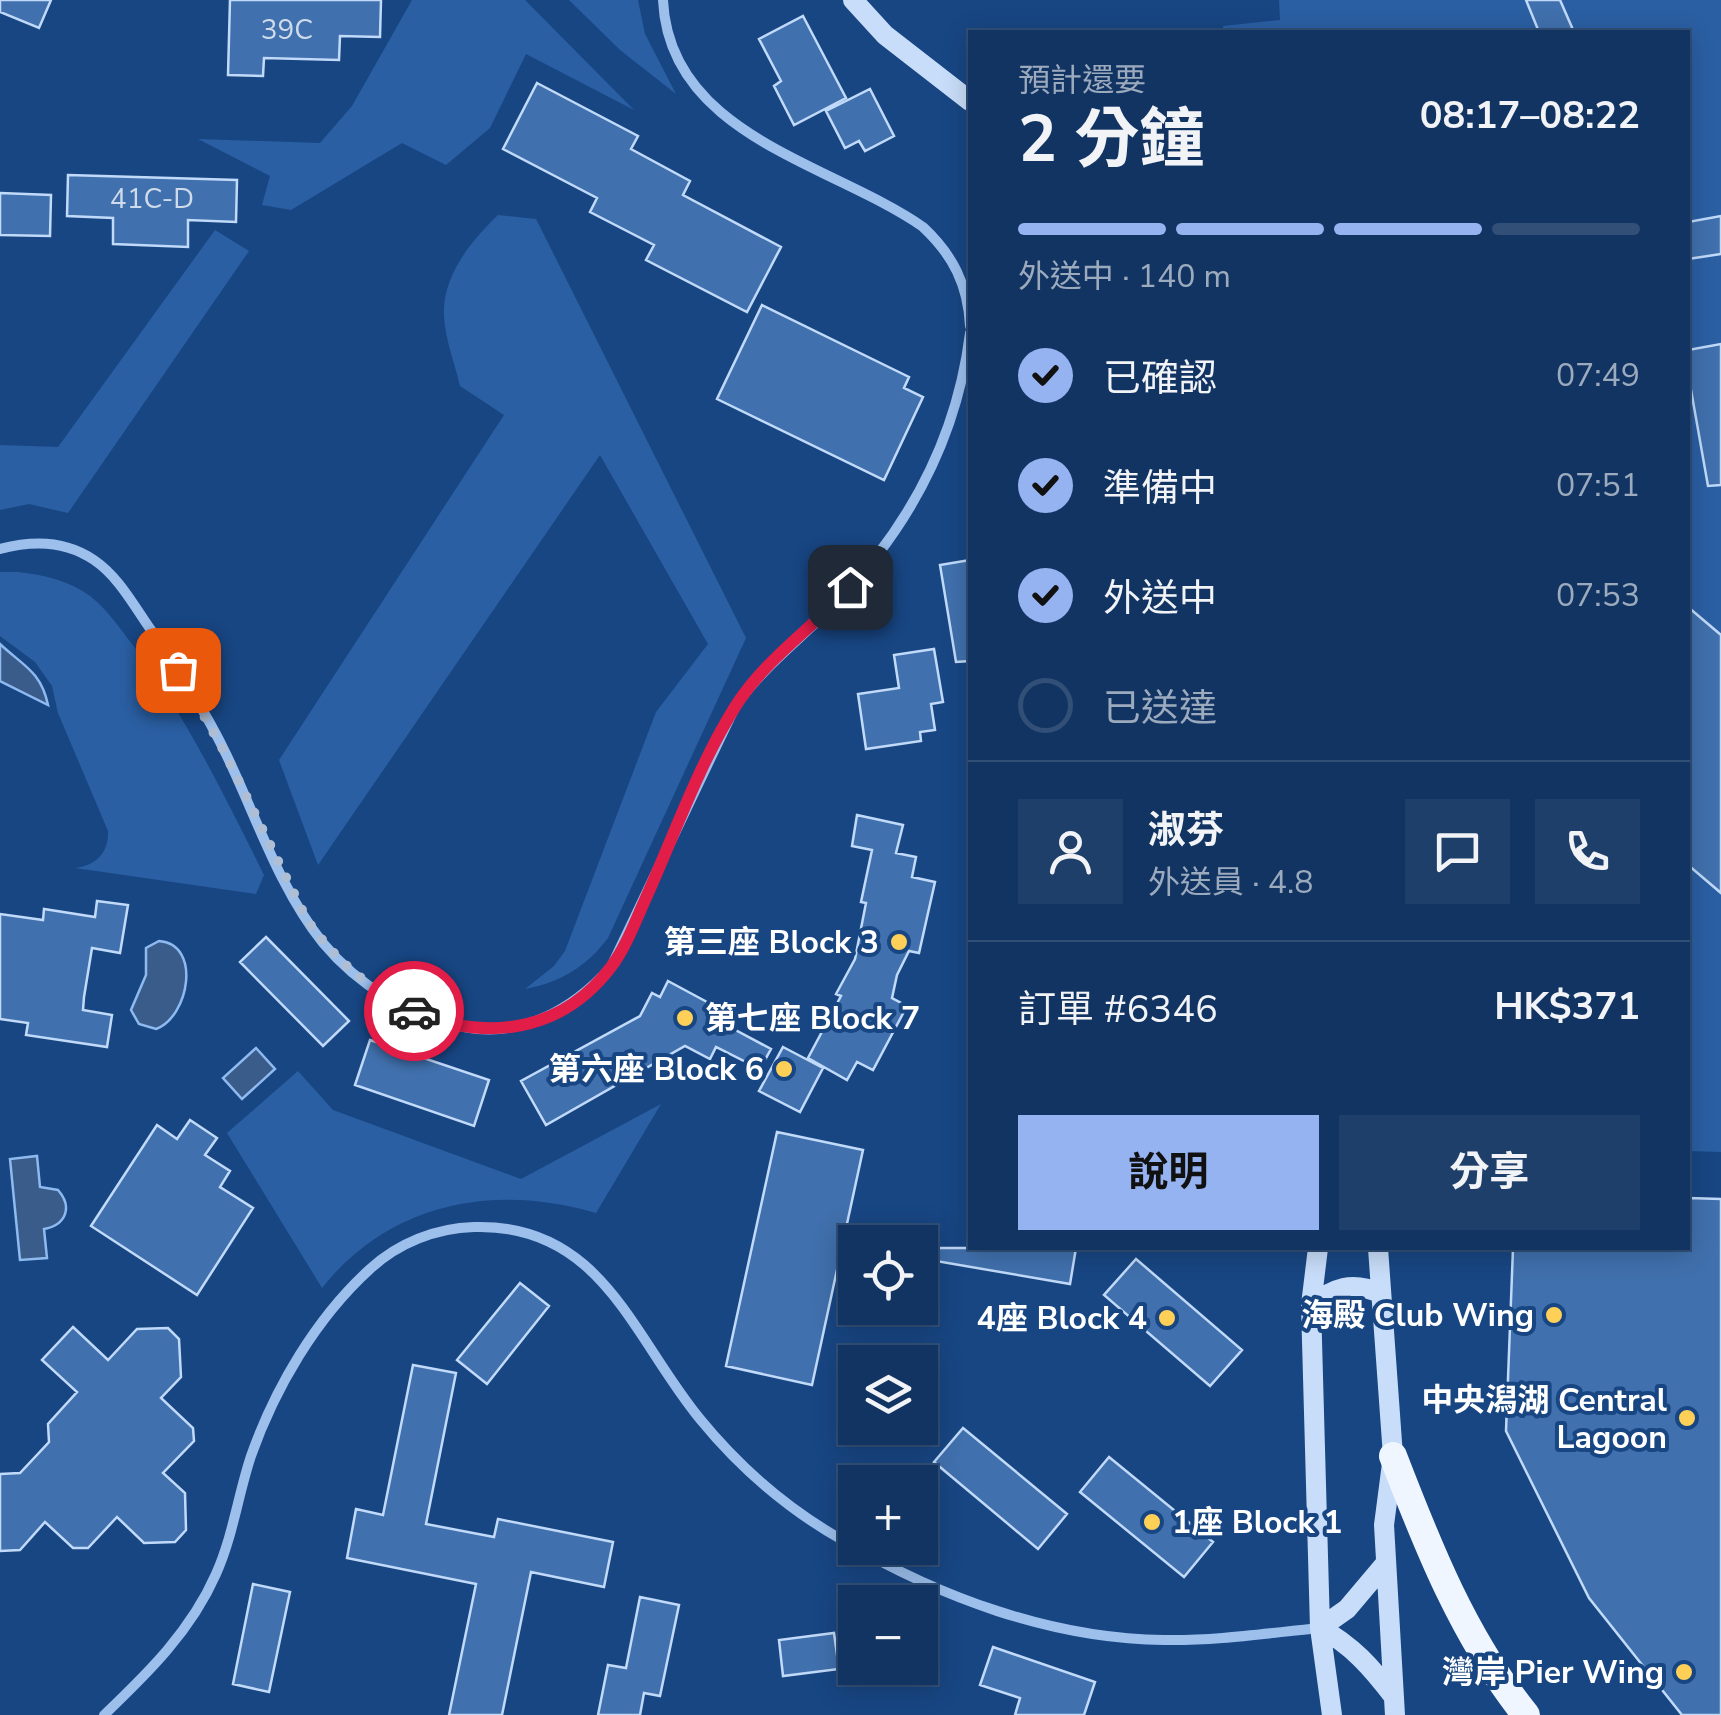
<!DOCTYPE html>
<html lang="zh-TW">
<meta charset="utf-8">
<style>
:root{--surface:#123462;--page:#1f3f6b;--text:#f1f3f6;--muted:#9caabe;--line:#314f77;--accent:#95b2f1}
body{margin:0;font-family:"Nunito Sans","Noto Sans TC",sans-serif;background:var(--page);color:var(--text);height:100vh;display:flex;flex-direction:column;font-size:38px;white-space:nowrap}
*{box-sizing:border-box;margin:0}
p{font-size:32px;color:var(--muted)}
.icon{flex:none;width:55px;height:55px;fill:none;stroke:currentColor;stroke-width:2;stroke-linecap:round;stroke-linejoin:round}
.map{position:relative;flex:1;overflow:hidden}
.details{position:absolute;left:968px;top:30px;width:722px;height:1220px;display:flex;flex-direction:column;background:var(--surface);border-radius:0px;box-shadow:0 5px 25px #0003,0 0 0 2px var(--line)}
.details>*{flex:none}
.controls{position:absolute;left:838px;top:1225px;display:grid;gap:20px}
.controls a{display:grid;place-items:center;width:100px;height:100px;border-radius:0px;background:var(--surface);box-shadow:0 5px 25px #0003,0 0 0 2px var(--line);font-size:50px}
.pin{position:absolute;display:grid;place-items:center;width:85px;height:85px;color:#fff;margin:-42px;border-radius:20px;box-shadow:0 5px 15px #0006}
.courier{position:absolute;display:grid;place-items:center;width:100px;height:100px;margin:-50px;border:8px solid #e11d48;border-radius:50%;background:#fff;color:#222;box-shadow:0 2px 12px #0007}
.summary em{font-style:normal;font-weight:700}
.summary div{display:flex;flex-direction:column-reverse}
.summary{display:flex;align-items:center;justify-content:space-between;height:170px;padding:0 50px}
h1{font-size:65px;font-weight:700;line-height:75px}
.bar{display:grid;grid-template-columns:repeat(4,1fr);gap:15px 10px;align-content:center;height:120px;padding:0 50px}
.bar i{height:12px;border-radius:8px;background:var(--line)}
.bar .current{background:var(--accent)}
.bar p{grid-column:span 4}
.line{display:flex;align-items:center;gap:25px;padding:0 50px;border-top:2px solid var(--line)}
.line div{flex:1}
.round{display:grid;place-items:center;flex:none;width:105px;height:105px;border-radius:0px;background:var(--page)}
ol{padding:0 50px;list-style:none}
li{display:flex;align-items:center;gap:30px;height:110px}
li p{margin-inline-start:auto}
li .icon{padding:10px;border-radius:50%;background:var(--accent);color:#111;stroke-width:4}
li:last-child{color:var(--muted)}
li i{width:55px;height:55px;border:5px solid var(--line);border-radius:50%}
.button{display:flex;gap:20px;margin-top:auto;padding:20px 50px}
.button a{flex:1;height:115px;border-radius:0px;background:var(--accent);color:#111;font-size:40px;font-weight:700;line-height:115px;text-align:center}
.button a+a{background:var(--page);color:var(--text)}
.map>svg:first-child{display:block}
.green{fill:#2a5fa3}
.water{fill:#3a5c8a;stroke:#8ebaef;stroke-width:2.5}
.building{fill:#4070ad;stroke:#c1daf9;stroke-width:2.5}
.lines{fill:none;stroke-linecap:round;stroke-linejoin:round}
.minor{stroke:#9cbfec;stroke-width:10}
.secondary{stroke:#c8ddf9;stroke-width:20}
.trunk{stroke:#f0f6ff;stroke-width:28}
.done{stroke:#aebed4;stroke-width:10;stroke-dasharray:0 18}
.route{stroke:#e11d48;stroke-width:12}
.poi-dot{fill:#ffd057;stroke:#184683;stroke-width:4}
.labels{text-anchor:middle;stroke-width:8;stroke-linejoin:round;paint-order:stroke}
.number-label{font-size:28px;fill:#cfdbea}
.poi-label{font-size:32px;font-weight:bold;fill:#fff;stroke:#184683;text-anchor:end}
</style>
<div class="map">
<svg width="1721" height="1715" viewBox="0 0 1721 1715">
<rect width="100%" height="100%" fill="#184683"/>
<!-- green -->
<path class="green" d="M412,0H525L634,110L526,54L490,128L446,165L402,143L291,210L262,205L270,176L198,139L320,143L352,106Z
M569,0H638L645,34L676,94L620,50Z
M1279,0H1721V1152L1688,1151V32H1224L1223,26L1280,20Z
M498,215L536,219L746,638L608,938C586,967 561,982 525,989L554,966L565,951L656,712L708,644L600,455L318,865L279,760L504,415L460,386C455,364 445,339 444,316C442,276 471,241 498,215Z
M215,230L249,251L68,513L29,504L0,510V445L58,447Z
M18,572C44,575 68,580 90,596C108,610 121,630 135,648C187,718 225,797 264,875L256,894L75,868C96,866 109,852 108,831L58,713L52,686L35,662L0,636V572Z
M298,1071L333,1110L521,1179L661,1104L596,1213C495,1183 390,1202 322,1288L227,1133Z"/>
<!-- water -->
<path class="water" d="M0,644C22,665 41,671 48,705L0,681Z
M159,941C202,944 189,1017 156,1029L139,1024L131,1010L146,975V948Z
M256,1048L275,1069L242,1099L223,1078Z
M37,1156L40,1187L58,1190C73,1207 66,1225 44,1229L47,1258L20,1260L10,1159Z"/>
<!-- building -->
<path class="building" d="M0,0H51L39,28L0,12Z
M230,0H381L380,37L340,36L339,60L264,58L263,76L228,75Z
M1526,0H1560L1574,32H1539Z
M803,16L846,98L794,125L774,86L781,81L759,39Z
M537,83L638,136L631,149L690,181L683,195L781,247L747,312L646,260L654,245L590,212L597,198L503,149Z
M870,89L894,136L865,151L859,141L845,148L826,111Z
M68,175L237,180L236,222L188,220V247L113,244V218L67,216Z
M0,193L51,195L50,236L0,235Z
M1721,216V254L1688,259V222Z
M762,305L909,377L904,388L923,397L884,480L717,399Z
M1721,344V485L1708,486L1688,373V350Z
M970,560V661L956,662L940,565Z
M1688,607L1721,635V893L1688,865Z
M934,649L943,702L931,704L935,730L920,732L921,741L866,749L858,694L899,688L894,655Z
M857,815L903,825L896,853L916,857L912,877L935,882L919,953L909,951L897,975L892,998L907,1006L873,1070L857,1062L847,1080L808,1058L841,996L836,994L855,959L866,903L861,902L872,850L852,846Z
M97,901L128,905L120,953L92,948L84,997L83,1010L112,1015L107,1047L26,1035L28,1023L0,1019V914L43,920L44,909L95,917Z
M266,937L349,1021L323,1046L240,962Z
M668,981L733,1016L728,1026L771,1049L760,1069L716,1047L710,1059L685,1046L546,1125L521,1081L640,1016L652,993L660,997Z
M370,1040L489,1080L474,1126L355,1085Z
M783,1047L823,1068L800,1112L759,1091Z
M190,1120L217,1138L205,1155L230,1171L220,1187L253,1208L197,1295L91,1226L157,1125L177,1139Z
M777,1132L863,1150L812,1385L726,1366Z
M1688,1198L1721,1199V1715H1682L1589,1598L1506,1431L1513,1248H1688Z
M937,1248H1076L1070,1284L936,1261Z
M1136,1259L1242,1350L1210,1386L1104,1295Z
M520,1283L549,1306L487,1384L457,1360Z
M73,1327L108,1360L137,1329L168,1328L179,1339L181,1377L161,1398L193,1428L194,1441L163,1473L185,1493L186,1530L175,1542L144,1543L117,1517L88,1548H73L45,1522L20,1550L0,1551V1474L20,1473L49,1442L48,1424L77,1392L42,1360Z
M413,1365L456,1373L426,1524L494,1537L498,1519L613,1542L604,1587L531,1572L502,1715H449L476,1584L347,1558L356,1509L383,1515Z
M963,1428L1067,1514L1038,1549L934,1462Z
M1109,1457L1213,1542L1184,1577L1080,1492Z
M253,1584L290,1592L269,1692L233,1684Z
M640,1597L679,1605L660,1696L644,1693L640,1715H598L608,1665L626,1668Z
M834,1633L839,1669L783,1676L779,1640Z
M993,1647L1095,1682L1084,1715H1015L1020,1698L980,1685Z"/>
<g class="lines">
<!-- minor -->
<path class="minor" d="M663,0C669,136 833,164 923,227C953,255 968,285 970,326
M0,549C33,540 65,540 94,560C119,577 134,606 151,630C178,670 205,710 226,754C256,816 279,888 323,943C358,985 409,1017 464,1027C522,1038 572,1010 611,967L736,705C765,665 803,637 837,602C910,526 957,438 970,333
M104,1715C148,1673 191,1631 216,1574C233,1536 238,1495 251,1456C275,1388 316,1318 370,1269C398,1243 436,1228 474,1227C602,1223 633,1338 700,1419C740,1468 789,1510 844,1541C939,1597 1052,1639 1164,1640C1216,1641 1268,1633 1320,1628"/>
<!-- secondary -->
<path class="secondary" d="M853,0L885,35L970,101
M1318,1248L1311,1305L1320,1628L1332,1715
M1378,1248L1393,1456L1384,1525L1395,1715
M1311,1305C1335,1288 1351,1281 1380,1293
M1320,1628C1352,1645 1372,1668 1394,1697
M1320,1628L1347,1609L1385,1564"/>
<!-- trunk -->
<path class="trunk" d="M1393,1456C1428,1547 1464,1638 1526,1715"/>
</g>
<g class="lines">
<!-- done -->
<path class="done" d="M178,670L224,751L307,920C336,961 369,989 414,1011"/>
<!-- route -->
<path class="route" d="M414,1011C485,1042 561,1033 611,967C626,947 635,922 645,900C674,836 698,766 735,707C764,660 813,628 850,587"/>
</g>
<!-- markers -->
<g class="poi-dot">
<circle cx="899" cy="942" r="10"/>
<circle cx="685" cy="1018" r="10"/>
<circle cx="784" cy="1069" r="10"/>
<circle cx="1554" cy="1315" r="10"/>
<circle cx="1167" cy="1318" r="10"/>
<circle cx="1687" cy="1418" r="10"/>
<circle cx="1152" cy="1522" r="10"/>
<circle cx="1684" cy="1672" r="10"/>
</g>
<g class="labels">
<!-- number labels -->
<g class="number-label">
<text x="287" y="39">39C</text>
<text x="152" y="208">41C-D</text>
</g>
<!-- poi labels -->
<g class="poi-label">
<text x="879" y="953">第三座 Block 3</text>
<text x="705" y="1029" text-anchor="start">第七座 Block 7</text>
<text x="764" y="1080">第六座 Block 6</text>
<text x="1534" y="1326">海殿 Club Wing</text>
<text x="1147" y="1329">4座 Block 4</text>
<text x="1667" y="1411">中央潟湖 Central<tspan x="1667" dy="37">Lagoon</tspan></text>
<text x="1172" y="1533" text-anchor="start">1座 Block 1</text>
<text x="1664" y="1683">灣岸 Pier Wing</text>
</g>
</g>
</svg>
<div class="controls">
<a><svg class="icon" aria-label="locate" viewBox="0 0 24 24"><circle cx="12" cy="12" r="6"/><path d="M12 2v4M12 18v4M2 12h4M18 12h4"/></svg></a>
<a><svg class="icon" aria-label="layers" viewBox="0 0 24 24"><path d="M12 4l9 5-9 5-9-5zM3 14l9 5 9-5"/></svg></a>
<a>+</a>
<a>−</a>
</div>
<div class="pin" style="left:178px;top:670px;background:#ea580c"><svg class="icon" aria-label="bag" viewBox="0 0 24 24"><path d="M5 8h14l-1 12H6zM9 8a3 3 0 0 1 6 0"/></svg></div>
<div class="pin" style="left:850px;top:587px;background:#1f2937"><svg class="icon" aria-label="home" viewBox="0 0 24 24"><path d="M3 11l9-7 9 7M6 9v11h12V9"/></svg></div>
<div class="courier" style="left:414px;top:1011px"><svg class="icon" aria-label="car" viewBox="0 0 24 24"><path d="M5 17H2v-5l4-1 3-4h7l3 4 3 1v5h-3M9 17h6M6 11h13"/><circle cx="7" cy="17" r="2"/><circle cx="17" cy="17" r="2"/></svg></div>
<section class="details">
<div class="summary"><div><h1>2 分鐘</h1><p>預計還要</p></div><em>08:17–08:22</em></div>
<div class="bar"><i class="current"></i><i class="current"></i><i class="current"></i><i></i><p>外送中 · 140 m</p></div>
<ol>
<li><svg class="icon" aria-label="check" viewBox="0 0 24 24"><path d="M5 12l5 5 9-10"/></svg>已確認<p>07:49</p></li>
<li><svg class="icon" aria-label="check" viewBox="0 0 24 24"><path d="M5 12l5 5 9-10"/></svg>準備中<p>07:51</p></li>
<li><svg class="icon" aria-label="check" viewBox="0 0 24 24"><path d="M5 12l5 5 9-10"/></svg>外送中<p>07:53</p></li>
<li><i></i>已送達</li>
</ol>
<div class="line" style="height:180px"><a class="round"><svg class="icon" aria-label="person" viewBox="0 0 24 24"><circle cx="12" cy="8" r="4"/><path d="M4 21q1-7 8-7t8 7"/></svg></a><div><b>淑芬</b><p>外送員 · 4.8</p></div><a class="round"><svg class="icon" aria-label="chat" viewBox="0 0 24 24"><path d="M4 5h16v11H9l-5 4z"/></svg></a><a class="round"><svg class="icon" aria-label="phone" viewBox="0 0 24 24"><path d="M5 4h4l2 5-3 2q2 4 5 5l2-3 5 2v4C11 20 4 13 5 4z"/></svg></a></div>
<div class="line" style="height:130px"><div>訂單 #6346</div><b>HK$371</b></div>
<div class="button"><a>說明</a><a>分享</a></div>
</section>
</div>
